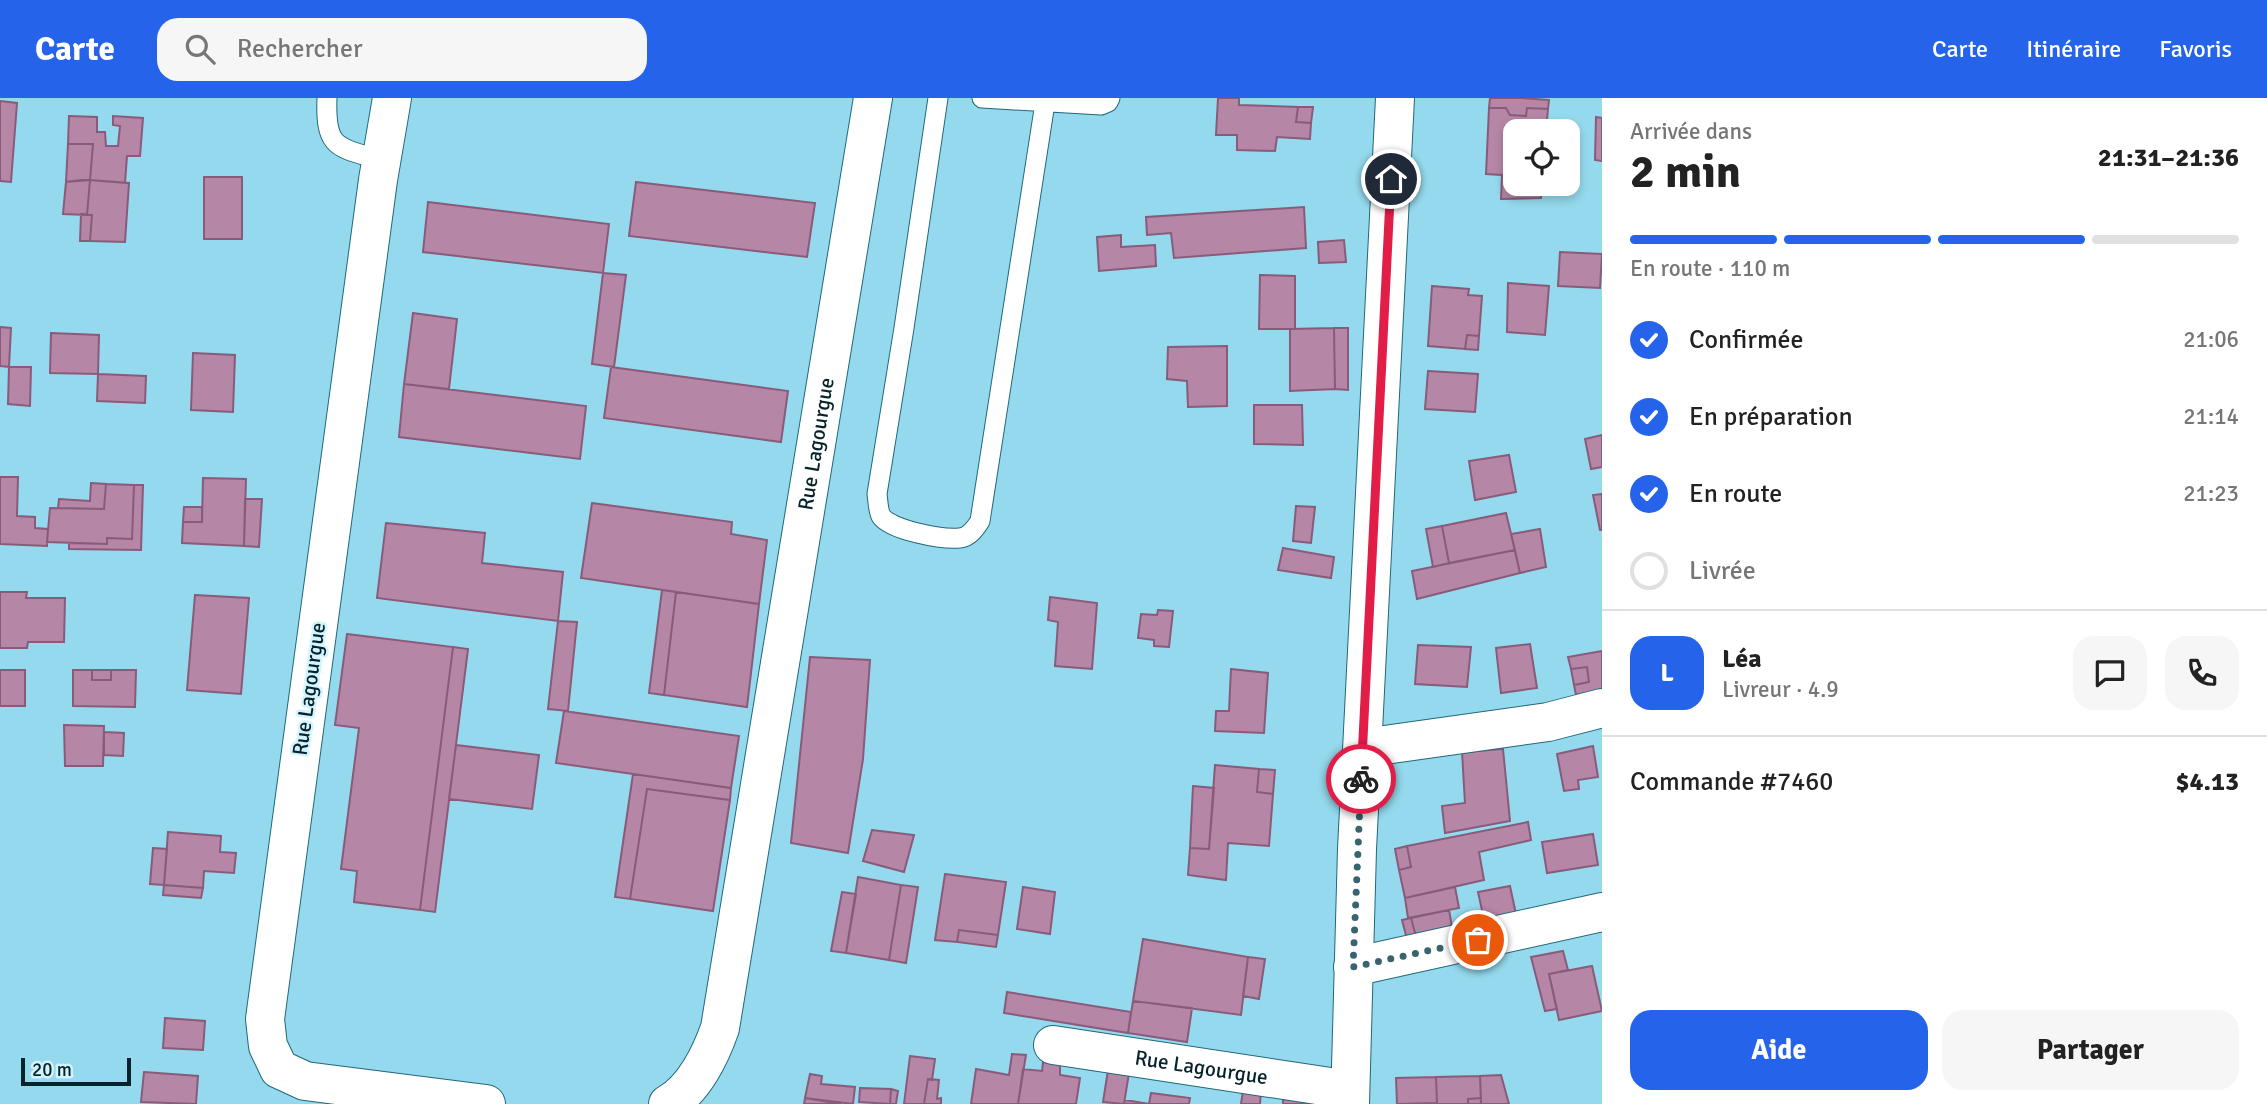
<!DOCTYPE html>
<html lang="fr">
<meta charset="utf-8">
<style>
:root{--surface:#fff;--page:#f6f6f6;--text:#222;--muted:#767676;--line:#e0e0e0;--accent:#2563eb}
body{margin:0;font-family:Signika,sans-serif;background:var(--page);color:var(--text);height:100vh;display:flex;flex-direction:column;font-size:26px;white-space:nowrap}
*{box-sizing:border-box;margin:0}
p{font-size:23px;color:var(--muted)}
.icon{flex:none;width:38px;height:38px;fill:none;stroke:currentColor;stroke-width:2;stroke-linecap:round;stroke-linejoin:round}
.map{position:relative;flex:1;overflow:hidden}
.drawer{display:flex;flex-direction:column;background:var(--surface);width:665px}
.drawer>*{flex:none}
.tools{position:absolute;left:1503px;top:21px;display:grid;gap:14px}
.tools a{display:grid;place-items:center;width:77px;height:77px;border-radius:14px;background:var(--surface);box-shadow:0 4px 10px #0003;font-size:35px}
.scale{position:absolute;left:21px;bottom:18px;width:110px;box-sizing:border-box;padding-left:7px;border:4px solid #06232b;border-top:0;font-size:19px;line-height:24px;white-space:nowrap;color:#06232b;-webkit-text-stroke:5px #d2f4fe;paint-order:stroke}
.pin{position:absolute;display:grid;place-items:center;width:60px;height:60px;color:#fff;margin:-30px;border:4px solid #fff;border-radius:50%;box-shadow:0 2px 7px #0007}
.courier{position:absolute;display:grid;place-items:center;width:70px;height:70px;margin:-35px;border:5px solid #e11d48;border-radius:50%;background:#fff;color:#222;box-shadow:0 2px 9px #0007}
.headline em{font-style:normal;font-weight:800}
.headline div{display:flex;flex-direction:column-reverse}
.headline{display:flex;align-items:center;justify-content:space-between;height:119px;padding:0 28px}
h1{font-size:46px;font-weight:800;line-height:52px}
.bar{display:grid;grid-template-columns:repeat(4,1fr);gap:10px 7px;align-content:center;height:84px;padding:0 28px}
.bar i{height:9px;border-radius:5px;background:var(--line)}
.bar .on{background:var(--accent)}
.bar p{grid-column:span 4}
.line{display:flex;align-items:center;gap:18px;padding:0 28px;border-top:2px solid var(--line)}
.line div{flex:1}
.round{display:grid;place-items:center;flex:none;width:74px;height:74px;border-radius:21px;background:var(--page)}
ol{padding:0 28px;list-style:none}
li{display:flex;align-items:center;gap:21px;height:77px}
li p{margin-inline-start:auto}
li .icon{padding:7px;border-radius:50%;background:var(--accent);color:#fff;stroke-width:4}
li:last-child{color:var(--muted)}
li i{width:38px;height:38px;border:4px solid var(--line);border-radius:50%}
.action{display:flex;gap:14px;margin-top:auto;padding:14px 28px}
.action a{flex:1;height:80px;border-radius:21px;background:var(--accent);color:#fff;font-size:28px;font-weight:800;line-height:80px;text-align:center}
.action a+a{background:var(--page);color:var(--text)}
header{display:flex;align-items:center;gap:42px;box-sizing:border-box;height:98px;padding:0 35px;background:var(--accent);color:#fff}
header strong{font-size:33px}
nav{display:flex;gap:38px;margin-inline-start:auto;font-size:24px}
.search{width:490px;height:63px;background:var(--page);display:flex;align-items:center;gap:18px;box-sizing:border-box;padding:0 24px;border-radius:21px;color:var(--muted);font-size:26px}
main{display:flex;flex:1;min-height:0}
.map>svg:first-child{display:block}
.building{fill:#b686a7;stroke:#895b7b;stroke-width:2}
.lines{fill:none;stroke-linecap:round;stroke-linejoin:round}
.lane-casing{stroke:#20687a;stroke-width:21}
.street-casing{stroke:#20687a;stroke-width:40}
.secondary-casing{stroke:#20687a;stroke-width:40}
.lane{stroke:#fff;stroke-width:19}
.street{stroke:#fff;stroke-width:38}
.secondary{stroke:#fff;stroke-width:38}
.done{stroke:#38636f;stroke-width:7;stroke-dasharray:0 12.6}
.route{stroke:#e11d48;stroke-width:9}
.labels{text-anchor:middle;stroke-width:5;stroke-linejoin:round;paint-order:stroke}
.street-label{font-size:21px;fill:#06232b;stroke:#d2f4fe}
</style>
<header>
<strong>Carte</strong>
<div class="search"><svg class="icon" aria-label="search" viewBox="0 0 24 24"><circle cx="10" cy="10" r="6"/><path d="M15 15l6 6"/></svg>Rechercher</div>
<nav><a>Carte</a><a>Itinéraire</a><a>Favoris</a></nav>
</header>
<main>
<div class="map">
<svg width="1602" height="1006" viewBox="0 0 1602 1006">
<rect width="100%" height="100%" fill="#94d9ed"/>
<!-- building -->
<path class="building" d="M1218,0H1239V7L1298,9L1296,24L1311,25L1310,41L1277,39L1275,53L1237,52V37H1216Z
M1490,0H1522L1549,2L1548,11L1527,10L1526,18L1510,17L1506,10H1489Z
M0,3L17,5L11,84L0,83Z
M1298,9H1313L1311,25L1296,24Z
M1489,10H1506L1510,17L1526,18L1527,10L1548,11L1546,33H1516V86H1542L1541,100L1501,101L1502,77L1486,76Z
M69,18L97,19V34H105L106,48H118L120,28L113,27V18L143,20L140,58H127L125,85L90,82L93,46H68Z
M1596,19L1602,20V63L1595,62Z
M68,46H93L90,82L66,84Z
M204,79H242V141H204Z
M81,82H90L87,117L63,116L66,84Z
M90,82L129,85L125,144L90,143L92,117H87Z
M636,84L815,105L807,159L629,138Z
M428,104L609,126L603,175L423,154Z
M1304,109L1306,150L1174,160L1171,135L1147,137L1146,119Z
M81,116L92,117L90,143H80Z
M1121,137V149L1155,147L1156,168L1099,173L1097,139Z
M1344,142L1346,164L1319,165L1318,144Z
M1560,154L1602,156L1600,190L1558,188Z
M603,175L626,177L614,269L592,266Z
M1260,177L1295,178V231H1259Z
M1508,185L1549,188L1545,237L1507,234Z
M1432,188L1469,191L1468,197L1482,198L1479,238L1467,237L1465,251L1428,248Z
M413,215L457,221L449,291L404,286Z
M0,229L11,230L9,269L0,268Z
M1334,230H1348V292L1335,291Z
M1334,230L1335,291L1290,293V231Z
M51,235L99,237L98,276L50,275Z
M1467,237L1479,238L1478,252L1465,251Z
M1227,248V308L1188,309L1187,283L1167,281L1168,249Z
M193,255L235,257L233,314L191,312Z
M9,269H31L30,308L8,306Z
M611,269L788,293L781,344L604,320Z
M1428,273L1478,276L1475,314L1425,311Z
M98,276L146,278L145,305L97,303Z
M404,286L586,308L580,361L399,339Z
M1254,307H1302L1303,347L1254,346Z
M1602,337V369L1591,371L1585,341Z
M1509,357L1516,394L1475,402L1469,363Z
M0,379H18L17,418L35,419V430L48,431L47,448L0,446Z
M203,380L246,381L244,448L182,445L183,424H202Z
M91,385L106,386L104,411L58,410L59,401L90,403Z
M106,386L134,387L132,441L107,440V446L47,444L50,410L104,411Z
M134,387H143L141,452L69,451V445L107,446V440L132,441Z
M1602,396V432H1600L1593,397Z
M245,401H262L259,449L244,448Z
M592,405L732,424L731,436L767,442L759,506L581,480Z
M1296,408L1315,409L1311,445L1293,443Z
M184,409H202V424H183Z
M1506,415L1515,452L1449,465L1442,428Z
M386,425L485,435L482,465L563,474L558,523L377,500Z
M1442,428L1449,465L1433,469L1426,431Z
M1540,431L1546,469L1520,475L1511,436Z
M1283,450L1334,459L1331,480L1278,472Z
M1515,452L1520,475L1417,501L1412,473Z
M662,492L676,494L664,597L649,595Z
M0,494H27L26,500H65L64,544H28L27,550H0Z
M676,494L759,506L747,609L664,597Z
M195,497L249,500L241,596L187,592Z
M1050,499L1097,505L1092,571L1055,568L1058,524L1048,522Z
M1158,512L1173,513L1169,549L1154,548V542L1138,540L1141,516L1157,517Z
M558,523L577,524L568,613L548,611Z
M347,536L453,549L420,812L354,804L357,773L341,771L359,630L335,627Z
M1530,546L1537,590L1501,595L1496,550Z
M1418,547L1471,549L1467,589L1415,586Z
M453,549L468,551L435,814L420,812Z
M1602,553V592L1576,597L1574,587L1589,584L1587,569L1571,571L1568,559Z
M810,559L870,562L863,661L848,755L791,745Z
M1587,569L1589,584L1574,587L1571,571Z
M1231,571L1268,575L1264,635L1215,633L1216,613H1229Z
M0,572H25V608H0Z
M73,572H92V582H111V572H136L135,609L73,608Z
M92,572H111V582H92Z
M564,613L739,638L731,690L556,665Z
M64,627L104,628L103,668H65Z
M104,634L124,635L123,658L104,657Z
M456,647L539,657L532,711L449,701Z
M1593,648L1598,679L1578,682L1579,691L1564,693L1557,656Z
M1503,651L1510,723L1445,735L1442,708L1465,705L1462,654Z
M1215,667L1259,671L1257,694L1273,696L1269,748L1228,745L1226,782L1188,777L1190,750L1209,751Z
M1259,671L1275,672L1273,696L1257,694Z
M633,676L731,690L730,702L647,691L630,801L615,799Z
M1193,688L1214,690L1209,751L1190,750Z
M647,691L730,702L713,813L630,801Z
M1528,724L1531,742L1479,754L1484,782L1405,800L1399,772L1411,769L1407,748Z
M872,732L914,737L904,774L863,763Z
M168,734L221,738L220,754L236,755L234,775L204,773L203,790L164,787Z
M1593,736L1598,767L1547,775L1542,744Z
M1407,748L1411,769L1399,772L1395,751Z
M153,750L167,751L164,787L150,786Z
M945,776L1006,784L998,837L959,832L957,844L935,842Z
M858,779L901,787L889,862L846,855Z
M164,787L203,790L201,800L163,797Z
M901,787L918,789L906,865L889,862Z
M1510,788L1517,821L1485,826L1478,794Z
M1023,789L1055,794L1050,836L1017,831Z
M1455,789L1459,810L1408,820L1405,800Z
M842,794L856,796L846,855L831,853Z
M1449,812L1453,834L1417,842L1411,820Z
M1411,820L1417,842L1408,845L1402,822Z
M959,832L998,837L996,849L957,844Z
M1143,841L1248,859L1241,917L1133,903Z
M1563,853L1568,872L1549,876L1557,911L1545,913L1531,859Z
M1248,859L1265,861L1259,901L1243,898Z
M1592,868L1602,913L1559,922L1549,876Z
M1007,894L1131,914L1128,935L1004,915Z
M1133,903L1192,910L1187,944L1128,935Z
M165,920L205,923L203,952L163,950Z
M1012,956L1026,957L1018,1006H971L976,971L1009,977Z
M910,958L935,961L932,982L928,981L924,1006H904Z
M1043,964L1060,966V977L1080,980L1076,1006H1018L1023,971L1042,973Z
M1108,972L1129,975L1124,1006L1103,1004Z
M144,974L198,978L196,1006L141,1004Z
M810,976L822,978L821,986L855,989L853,1006L805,1000Z
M1501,977L1509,1006H1481L1480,978Z
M1480,978L1481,1000L1468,1001V1006H1422L1437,1005L1436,979Z
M1436,979L1437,1005L1397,1006L1396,980Z
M928,981L939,982L937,1001L941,1000V1006H924Z
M860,990L891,991L890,1006L859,1004Z
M891,991L898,993L896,1006H890Z
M1243,992L1261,994L1260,1006H1241Z
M1151,995L1190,1000L1189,1006H1124L1125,1002L1149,1006Z
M805,1000L841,1006H804Z
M1481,1000V1006H1468V1001Z
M1283,1001L1322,1006H1283Z"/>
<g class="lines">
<!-- lane casing -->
<g class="lane-casing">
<path id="lane" d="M327,0C325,51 337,49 381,62
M938,0L904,230L877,396C878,402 878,412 881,418C890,432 943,442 960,440C969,439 975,431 980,423L1045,5
M982,0L1101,7L1108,4L1110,0"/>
</g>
<!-- street casing -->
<g class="street-casing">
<g id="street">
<path d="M392,0L378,82L265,921L268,948L279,971L305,983L486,1006"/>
<path d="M1363,650L1548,624L1602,610"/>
<path d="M1353,869L1602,814"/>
<path id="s1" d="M1053,947L1350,992"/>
<path id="s2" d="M668,1006C694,992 711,956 720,930L873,0"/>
</g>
</g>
<!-- secondary casing -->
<g class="secondary-casing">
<path id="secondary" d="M1350,1006L1357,751L1395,0"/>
</g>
<!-- lane -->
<use href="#lane" class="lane"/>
<!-- street -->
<use href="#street" class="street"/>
<!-- secondary -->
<use href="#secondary" class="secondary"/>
</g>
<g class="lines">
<!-- done -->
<path class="done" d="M1361,681L1353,869L1478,842"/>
<!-- route -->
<path class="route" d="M1361,681L1391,81"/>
</g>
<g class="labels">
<!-- street labels -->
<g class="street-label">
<text dy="7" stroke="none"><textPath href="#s2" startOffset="686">Rue Lagourgue</textPath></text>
<text transform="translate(309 591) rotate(-82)" y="7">Rue Lagourgue</text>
<text dy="7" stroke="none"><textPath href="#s1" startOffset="150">Rue Lagourgue</textPath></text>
</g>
</g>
</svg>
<div class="tools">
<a><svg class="icon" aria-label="locate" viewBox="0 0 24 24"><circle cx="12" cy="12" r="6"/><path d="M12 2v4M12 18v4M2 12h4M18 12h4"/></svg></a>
</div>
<div class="scale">20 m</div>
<div class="pin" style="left:1478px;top:842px;background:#ea580c"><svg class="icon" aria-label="bag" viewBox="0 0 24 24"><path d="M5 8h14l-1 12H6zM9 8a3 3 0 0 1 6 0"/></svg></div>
<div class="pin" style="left:1391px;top:81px;background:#1f2937"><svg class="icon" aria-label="home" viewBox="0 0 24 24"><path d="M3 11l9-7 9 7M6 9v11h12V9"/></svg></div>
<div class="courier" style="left:1361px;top:681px"><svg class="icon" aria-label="bike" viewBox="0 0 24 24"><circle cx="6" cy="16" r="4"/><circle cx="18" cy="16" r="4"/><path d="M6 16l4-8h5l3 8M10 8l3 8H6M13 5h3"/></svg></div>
</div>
<section class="drawer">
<div class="headline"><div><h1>2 min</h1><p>Arrivée dans</p></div><em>21:31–21:36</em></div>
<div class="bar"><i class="on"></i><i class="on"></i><i class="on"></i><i></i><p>En route · 110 m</p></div>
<ol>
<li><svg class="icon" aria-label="check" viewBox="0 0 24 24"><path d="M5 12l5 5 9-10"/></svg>Confirmée<p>21:06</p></li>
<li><svg class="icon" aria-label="check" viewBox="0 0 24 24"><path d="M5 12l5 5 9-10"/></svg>En préparation<p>21:14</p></li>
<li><svg class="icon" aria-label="check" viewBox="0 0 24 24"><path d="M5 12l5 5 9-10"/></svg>En route<p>21:23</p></li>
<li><i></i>Livrée</li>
</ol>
<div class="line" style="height:126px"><b class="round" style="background:var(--accent);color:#fff">L</b><div><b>Léa</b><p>Livreur · 4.9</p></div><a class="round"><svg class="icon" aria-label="chat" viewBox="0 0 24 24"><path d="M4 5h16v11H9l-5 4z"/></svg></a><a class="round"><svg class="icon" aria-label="phone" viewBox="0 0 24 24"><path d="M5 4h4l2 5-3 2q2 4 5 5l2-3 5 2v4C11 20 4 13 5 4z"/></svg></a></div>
<div class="line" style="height:91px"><div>Commande #7460</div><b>$4.13</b></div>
<div class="action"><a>Aide</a><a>Partager</a></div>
</section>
</main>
